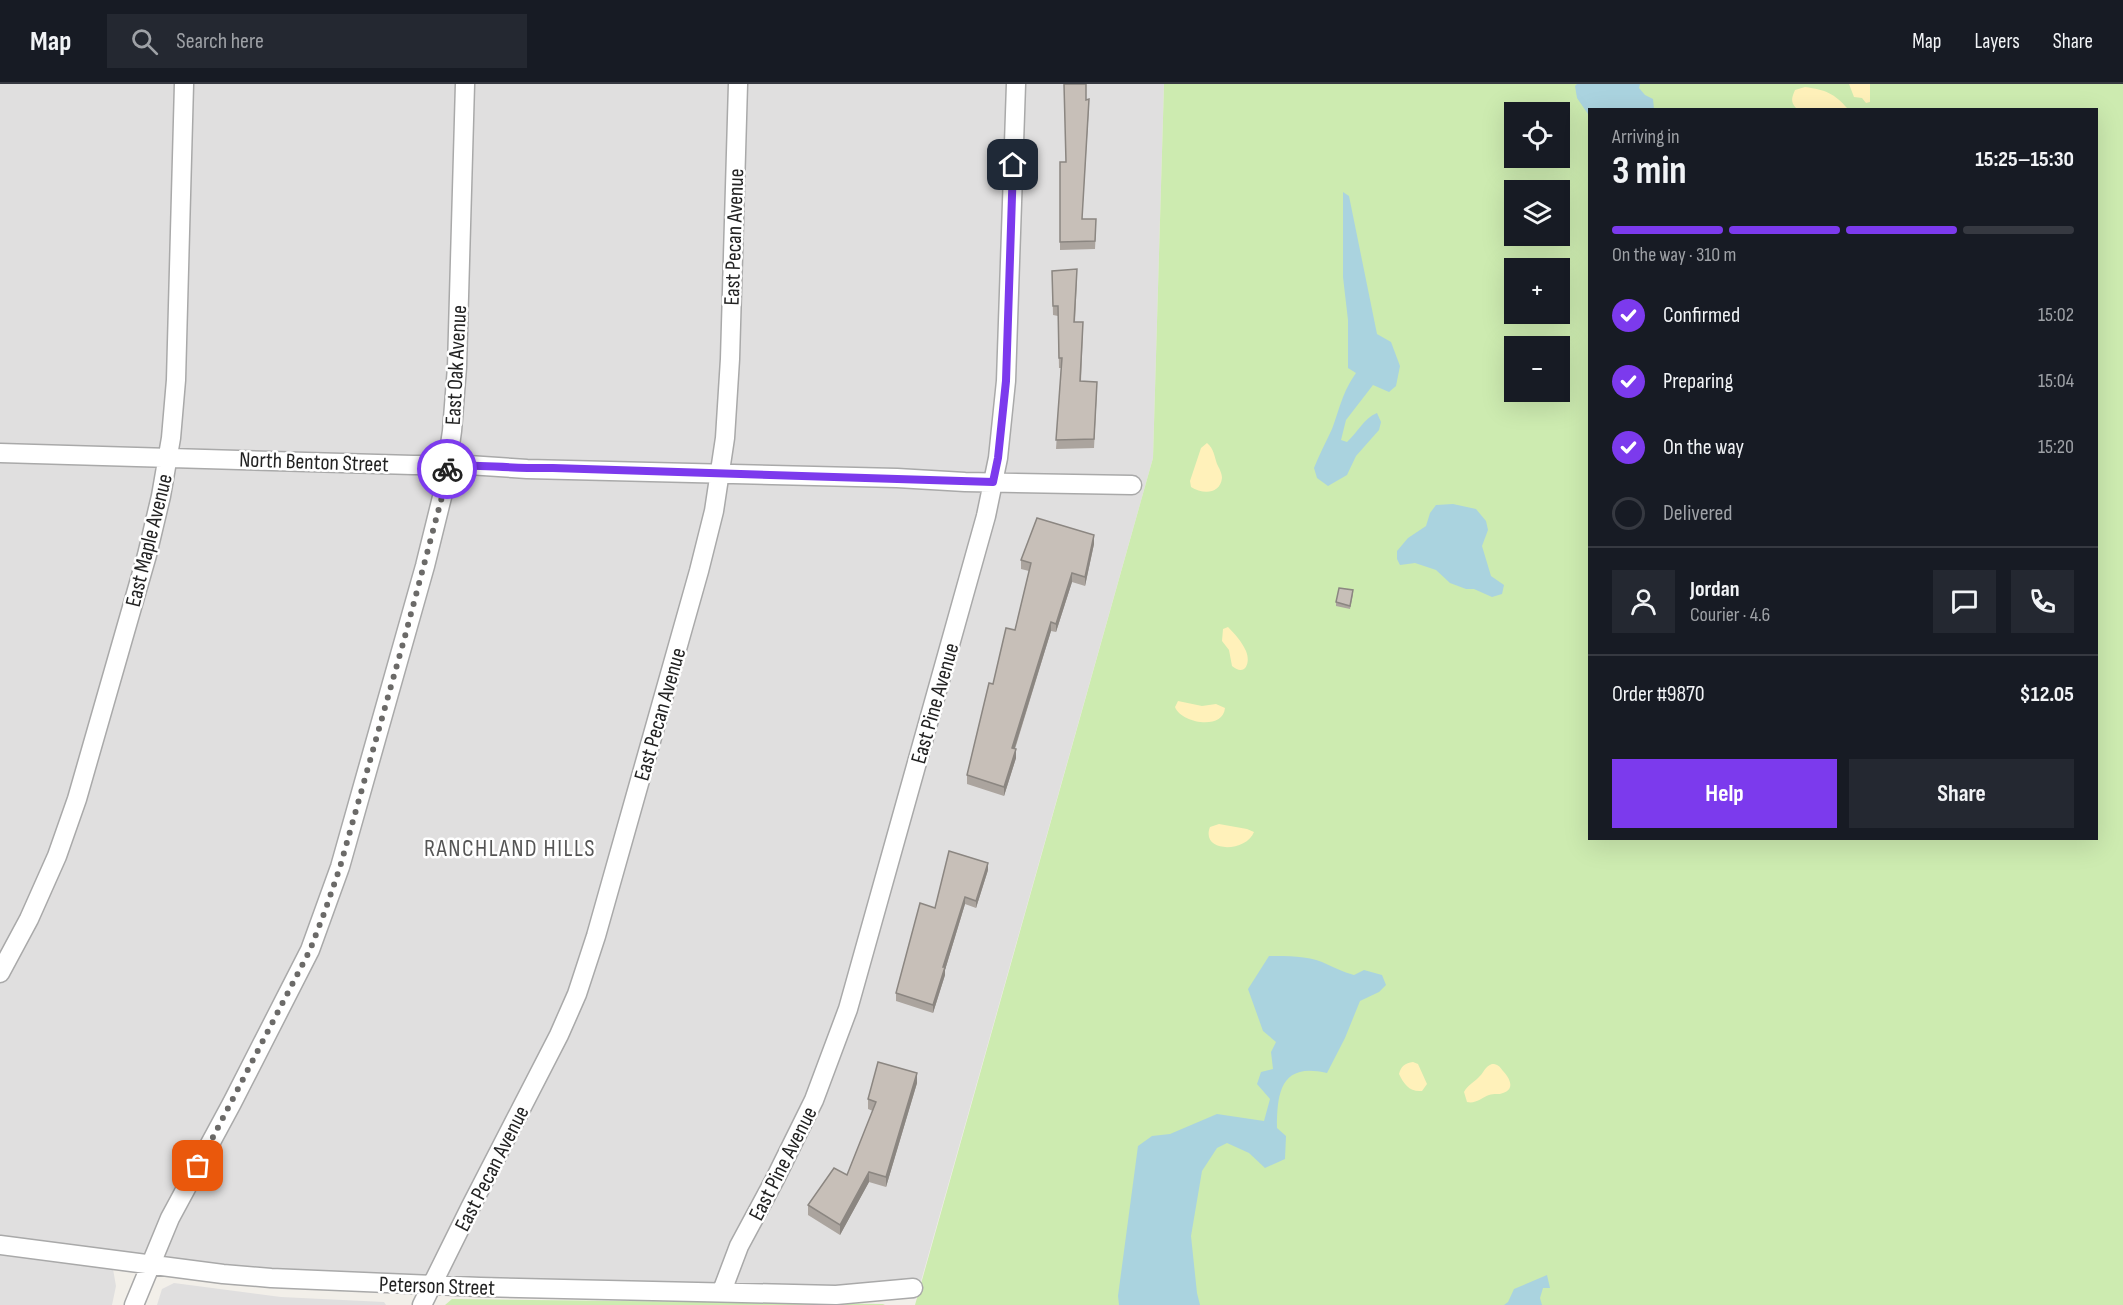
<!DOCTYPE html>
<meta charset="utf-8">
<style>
:root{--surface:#171b24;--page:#242831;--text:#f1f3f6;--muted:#9ea1a6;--line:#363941;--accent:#7c3aed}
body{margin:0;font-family:"Sofia Sans Condensed",sans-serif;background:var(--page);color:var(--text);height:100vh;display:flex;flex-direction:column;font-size:22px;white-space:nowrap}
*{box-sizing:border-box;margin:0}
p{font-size:20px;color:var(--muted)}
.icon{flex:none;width:33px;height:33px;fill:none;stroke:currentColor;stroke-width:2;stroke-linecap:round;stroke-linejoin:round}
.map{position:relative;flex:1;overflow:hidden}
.panel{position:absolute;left:1588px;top:24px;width:510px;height:732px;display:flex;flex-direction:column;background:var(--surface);border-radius:0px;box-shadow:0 6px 24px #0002}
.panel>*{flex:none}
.fabs{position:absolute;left:1504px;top:18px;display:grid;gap:12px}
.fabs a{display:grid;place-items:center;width:66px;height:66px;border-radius:0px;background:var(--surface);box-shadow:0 6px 24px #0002;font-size:30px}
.pin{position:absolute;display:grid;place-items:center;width:51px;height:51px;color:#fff;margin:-26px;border-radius:12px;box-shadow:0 3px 9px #0006}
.courier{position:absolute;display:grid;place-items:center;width:60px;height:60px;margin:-30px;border:4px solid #7c3aed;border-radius:50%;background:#fff;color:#222;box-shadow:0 2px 8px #0007}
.summary em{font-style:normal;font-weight:700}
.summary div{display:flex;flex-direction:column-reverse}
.summary{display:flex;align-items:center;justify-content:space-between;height:102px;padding:0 24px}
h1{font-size:39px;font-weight:700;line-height:45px}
.bar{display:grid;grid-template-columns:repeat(4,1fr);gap:9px 6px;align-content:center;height:72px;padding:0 24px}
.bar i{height:8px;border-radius:4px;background:var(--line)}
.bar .current{background:var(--accent)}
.bar p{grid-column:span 4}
.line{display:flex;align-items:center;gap:15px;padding:0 24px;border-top:2px solid var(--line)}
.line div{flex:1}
.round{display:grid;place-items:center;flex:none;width:63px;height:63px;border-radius:0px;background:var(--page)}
ol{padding:0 24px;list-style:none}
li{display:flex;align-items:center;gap:18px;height:66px}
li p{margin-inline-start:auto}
li .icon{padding:6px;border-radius:50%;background:var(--accent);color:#fff;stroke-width:4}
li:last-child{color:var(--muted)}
li i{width:33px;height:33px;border:3px solid var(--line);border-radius:50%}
.action{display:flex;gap:12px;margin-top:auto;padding:12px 24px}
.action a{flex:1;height:69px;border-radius:0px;background:var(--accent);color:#fff;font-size:24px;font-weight:700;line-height:69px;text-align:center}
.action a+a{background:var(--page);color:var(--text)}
header{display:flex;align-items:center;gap:36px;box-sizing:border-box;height:84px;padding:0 30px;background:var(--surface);border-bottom:2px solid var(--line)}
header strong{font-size:28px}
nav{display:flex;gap:33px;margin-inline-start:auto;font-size:21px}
.search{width:420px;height:54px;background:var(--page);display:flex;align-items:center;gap:15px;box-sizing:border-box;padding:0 21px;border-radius:0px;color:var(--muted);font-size:22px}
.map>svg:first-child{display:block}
.residential{fill:#e0dfdf}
.grass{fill:#cdebb0;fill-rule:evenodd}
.sand{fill:#fff1ba}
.water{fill:#aad3df}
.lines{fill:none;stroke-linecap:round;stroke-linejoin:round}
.minor-casing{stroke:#a9a9a9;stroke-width:21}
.minor{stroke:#fff;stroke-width:18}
.wall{fill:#aba49e}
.shaded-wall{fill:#8b8681}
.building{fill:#c7bfb8;stroke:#8b8681;stroke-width:1.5}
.done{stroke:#6b6a68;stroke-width:6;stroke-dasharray:0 10.8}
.route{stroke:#7c3aed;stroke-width:8}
.labels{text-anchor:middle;stroke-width:5;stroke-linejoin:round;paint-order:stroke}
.street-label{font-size:22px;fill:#222;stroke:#fff}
.neighbourhood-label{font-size:24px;letter-spacing:1.5px;fill:#555;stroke:#fff}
</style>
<header>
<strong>Map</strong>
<div class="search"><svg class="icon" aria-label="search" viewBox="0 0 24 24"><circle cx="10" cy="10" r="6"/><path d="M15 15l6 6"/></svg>Search here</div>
<nav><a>Map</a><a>Layers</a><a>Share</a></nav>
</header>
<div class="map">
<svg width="2123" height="1221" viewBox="0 0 2123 1221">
<rect width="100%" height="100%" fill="#f2efe9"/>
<!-- residential -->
<path class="residential" d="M0,0H1164L1153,374L916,1215L345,1198L100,1179L113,1185L116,1202L112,1221H0Z
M174,1199L281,1213L384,1218L386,1221H157L162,1205Z"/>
<!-- grass -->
<path class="grass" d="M1164,0H2123V1221H915L1153,374ZM1590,26H2097V754H1590ZM1515,28H1560V74H1515ZM1515,106H1560V152H1515ZM1515,184H1560V230H1515ZM1515,262H1560V308H1515Z
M452,1215L883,1220L885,1221H445Z"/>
<!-- sand -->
<path class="sand" d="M1849,0H1870V18L1866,19L1862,14L1854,13Z
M1805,3C1826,6 1834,9 1848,25L1796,24C1790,18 1792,13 1795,6Z
M1207,359C1214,365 1214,371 1217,380C1219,384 1222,389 1222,394C1220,411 1202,410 1191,403L1190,397L1201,364Z
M1228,543C1235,550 1242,558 1246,567C1251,579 1245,593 1232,582L1229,566L1222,557L1223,545Z
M1178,617L1202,622L1216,620L1225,624C1223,647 1181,639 1175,623Z
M1219,740L1247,745L1254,748C1246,769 1200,769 1210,743Z
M1413,978L1418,980L1427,1000L1422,1007C1409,1008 1404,1000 1399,990C1401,982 1405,979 1413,978Z
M1492,980C1498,980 1499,982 1503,987C1509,993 1516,1005 1503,1009C1499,1011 1494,1009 1489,1011C1481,1014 1476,1020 1467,1018L1464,1008C1468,1001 1473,999 1478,994C1484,989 1484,983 1492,980Z"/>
<!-- water -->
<path class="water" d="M1577,0H1640L1639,4L1645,11L1653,15L1654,25L1590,26V33L1577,14L1575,2Z
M1343,108L1349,112L1377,250L1391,258L1400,282L1396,302L1389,308L1373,301L1346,336L1341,356L1347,358C1358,348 1364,334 1377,329L1381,338L1379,346L1356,372L1347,391L1328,402L1317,394L1314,384C1319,371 1326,358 1332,345C1340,324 1342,309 1356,289L1348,284V236L1343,193Z
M1453,420L1476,425L1486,437L1488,446L1482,462L1491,492L1504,501L1502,510L1492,513L1474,505H1466L1450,499L1436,486L1415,479L1400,481L1397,475V467L1408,454L1426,442L1430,429L1436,421Z
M1269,872C1286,872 1307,872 1322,878C1333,883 1343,888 1354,891L1364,886L1382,891L1386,901L1379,908L1360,917L1345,954L1327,989C1281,978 1277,1008 1277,1044L1286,1052L1285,1075L1265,1084L1249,1069L1227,1059L1217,1064L1202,1087L1191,1152L1197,1209L1200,1221H1119L1118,1212L1138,1062L1152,1052L1170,1050L1217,1030L1264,1037L1270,1015L1257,1000L1261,988L1273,985L1271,968L1276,958L1263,947L1248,905Z
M1547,1191L1550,1204H1543L1540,1214L1542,1221H1504L1508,1218L1514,1205Z"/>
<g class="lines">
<!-- minor casing -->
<g class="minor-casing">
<path id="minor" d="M0,369L413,381H468L527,385L897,394L965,398L1132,401
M0,889L29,835L57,772L77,715L147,471L161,412L171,354L176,296L184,0
M0,1161L223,1190L271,1194L480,1203L836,1211L913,1204
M722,1207L739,1162L775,1095L814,1016L848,925L986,432L998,374L1006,297L1016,0
M134,1221L170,1134L232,1019L310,866L340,783L425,482L443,409L452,347L457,283L465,0
M422,1221L470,1124L559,951L577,910L596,852L699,487L714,427L725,354L730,275L738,0"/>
</g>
<!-- minor -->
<use href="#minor" class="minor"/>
</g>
<!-- wall -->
<path class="wall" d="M1086,16L1089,23L1082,135L1096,143L1095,165L1060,166V78H1066Z
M1052,187L1077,195L1075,238L1083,247L1081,297L1097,307L1094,364L1056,365L1061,284H1059L1058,232L1053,231Z
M1094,460L1085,502L1072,498L1056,548L1051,547L1015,665L1016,674L1004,712L967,700V691L993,600L1015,546L1029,487L1021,485V476Z
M1353,510L1350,525L1336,522V518Z
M988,786L976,824L965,820L945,886V891L933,929L896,917V909L935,824Z
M917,999L886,1103L869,1098L840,1151L808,1131V1121L847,1091L873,1027L868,1025V1015Z"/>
<!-- shaded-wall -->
<path class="shaded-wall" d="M1094,451V460L1085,502V493Z
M1072,489V498L1056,548V540Z
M1051,538V547L1012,673V664Z
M1016,665V674L1004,712V703Z
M988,779V786L976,824V817Z
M965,813V820L945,886V891L933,929V921L943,883Z
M917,989V999L886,1103V1093Z
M869,1088V1098L840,1151V1141Z"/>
<!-- building -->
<path class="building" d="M1064,0H1086V16L1089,15L1082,135H1096L1095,157L1060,158V78H1066Z
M1077,185L1074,238H1083L1080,297L1097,298L1094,355L1056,356L1062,274H1059L1058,222H1053L1052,187Z
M1037,434L1094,451L1085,493L1072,489L1056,540L1051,538L1012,664L1016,665L1004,703L967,691L989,599L993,600L1006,544L1015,546L1031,479L1021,476Z
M1339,504L1353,506L1350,522L1336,518Z
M949,767L988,779L976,817L965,813L943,883H945L933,921L896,909L920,819L935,824Z
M878,978L917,989L886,1093L869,1088L840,1141L808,1121L834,1084L847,1091L876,1018L868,1015Z"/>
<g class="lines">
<!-- done -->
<path class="done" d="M198,1082L310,866L325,827L340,783L404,556L443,409L447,385"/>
<!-- route -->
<path class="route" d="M447,385V381C483,381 518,385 553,384L993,398L998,374L1006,297L1013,81"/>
</g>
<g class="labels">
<!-- street labels -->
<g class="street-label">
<text transform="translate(733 153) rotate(-88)" y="8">East Pecan Avenue</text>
<text transform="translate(455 281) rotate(-87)" y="8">East Oak Avenue</text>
<text transform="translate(314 377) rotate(2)" y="8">North Benton Street</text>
<text transform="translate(148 456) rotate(-76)" y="8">East Maple Avenue</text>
<text transform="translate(934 619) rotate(-74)" y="8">East Pine Avenue</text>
<text transform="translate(659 630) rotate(-74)" y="8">East Pecan Avenue</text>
<text transform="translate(782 1079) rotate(-63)" y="8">East Pine Avenue</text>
<text transform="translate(491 1084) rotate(-63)" y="8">East Pecan Avenue</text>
<text transform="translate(437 1201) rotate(2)" y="8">Peterson Street</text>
</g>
<!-- neighbourhood labels -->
<g class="neighbourhood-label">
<text x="510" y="772">RANCHLAND HILLS</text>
</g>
</g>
</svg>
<div class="fabs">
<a><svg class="icon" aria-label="locate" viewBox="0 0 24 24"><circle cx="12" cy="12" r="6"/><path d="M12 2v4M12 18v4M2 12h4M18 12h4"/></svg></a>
<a><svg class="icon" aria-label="layers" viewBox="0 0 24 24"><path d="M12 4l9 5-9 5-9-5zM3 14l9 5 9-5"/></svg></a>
<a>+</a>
<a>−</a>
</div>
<div class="pin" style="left:198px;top:1082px;background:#ea580c"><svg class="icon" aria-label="bag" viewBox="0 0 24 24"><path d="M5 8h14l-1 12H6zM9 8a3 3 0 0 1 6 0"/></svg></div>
<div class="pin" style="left:1013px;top:81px;background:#1f2937"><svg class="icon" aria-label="home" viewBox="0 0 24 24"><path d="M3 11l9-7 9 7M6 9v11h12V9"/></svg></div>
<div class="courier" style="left:447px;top:385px"><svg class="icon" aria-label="bike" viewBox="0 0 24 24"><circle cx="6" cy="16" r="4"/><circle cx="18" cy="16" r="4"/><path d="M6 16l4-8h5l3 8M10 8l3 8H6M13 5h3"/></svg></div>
<section class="panel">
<div class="summary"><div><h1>3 min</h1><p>Arriving in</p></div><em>15:25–15:30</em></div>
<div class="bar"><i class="current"></i><i class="current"></i><i class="current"></i><i></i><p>On the way · 310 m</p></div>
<ol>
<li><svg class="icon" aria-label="check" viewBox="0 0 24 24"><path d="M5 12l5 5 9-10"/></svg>Confirmed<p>15:02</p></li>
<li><svg class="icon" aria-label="check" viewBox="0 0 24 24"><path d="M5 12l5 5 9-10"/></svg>Preparing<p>15:04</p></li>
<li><svg class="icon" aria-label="check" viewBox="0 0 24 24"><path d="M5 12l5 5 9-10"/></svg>On the way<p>15:20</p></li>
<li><i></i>Delivered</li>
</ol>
<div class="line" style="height:108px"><a class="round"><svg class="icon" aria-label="person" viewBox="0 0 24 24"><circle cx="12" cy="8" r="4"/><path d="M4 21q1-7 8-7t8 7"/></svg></a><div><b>Jordan</b><p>Courier · 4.6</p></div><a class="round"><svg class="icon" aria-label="chat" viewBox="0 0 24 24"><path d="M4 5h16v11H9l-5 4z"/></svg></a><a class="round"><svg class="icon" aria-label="phone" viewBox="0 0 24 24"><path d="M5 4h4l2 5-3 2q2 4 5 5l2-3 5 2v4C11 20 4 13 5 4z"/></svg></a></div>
<div class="line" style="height:78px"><div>Order #9870</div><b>$12.05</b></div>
<div class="action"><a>Help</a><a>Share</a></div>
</section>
</div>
